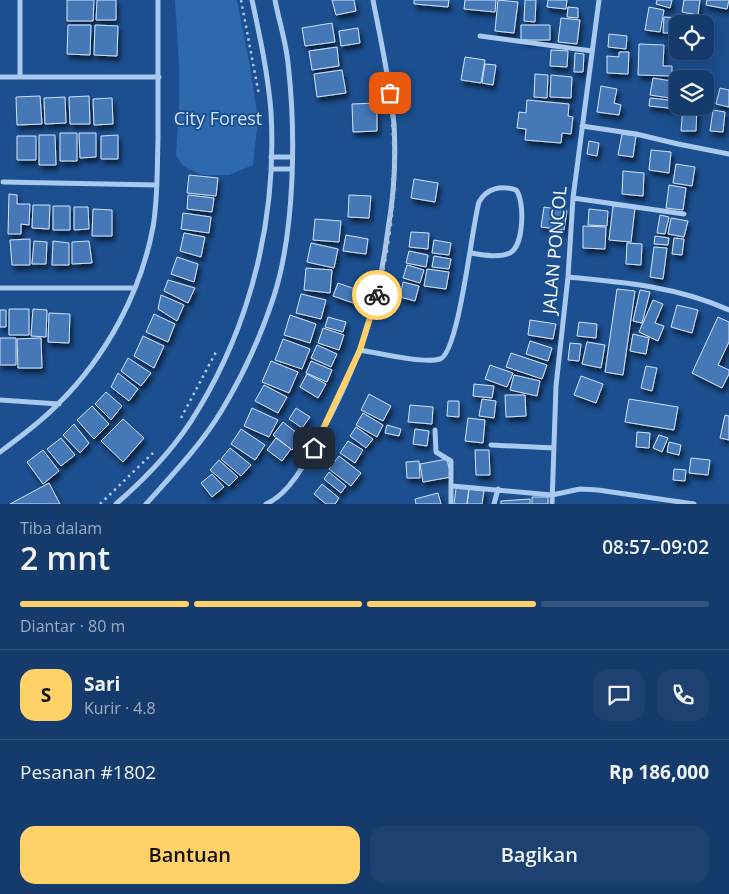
<!DOCTYPE html>
<html lang="id">
<meta charset="utf-8">
<style>
:root{--surface:#143b6b;--page:#1d4271;--text:#f1f3f6;--muted:#9dadc1;--line:#33557e;--accent:#ffd166}
body{margin:0;font-family:"Open Sans",sans-serif;background:var(--page);color:var(--text);height:100vh;display:flex;flex-direction:column;font-size:19px;white-space:nowrap}
*{box-sizing:border-box;margin:0}
p{font-size:16px;color:var(--muted)}
.icon{flex:none;width:28px;height:28px;fill:none;stroke:currentColor;stroke-width:2;stroke-linecap:round;stroke-linejoin:round}
.map{position:relative;height:504px;overflow:hidden}
.panel{display:flex;flex-direction:column;background:var(--surface);flex:1}
.panel>*{flex:none}
.fabs{position:absolute;left:669px;top:15px;display:grid;gap:10px}
.fabs a{display:grid;place-items:center;width:45px;height:45px;border-radius:10px;background:var(--surface);box-shadow:0 5px 20px #0002,0 0 0 1px var(--line);font-size:25px}
.pin{position:absolute;display:grid;place-items:center;width:42px;height:42px;color:#fff;margin:-21px;border-radius:10px;box-shadow:0 2px 8px #0006}
.courier{position:absolute;display:grid;place-items:center;width:50px;height:50px;margin:-25px;border:4px solid #ffd166;border-radius:50%;background:#fff;color:#222;box-shadow:0 1px 6px #0007}
.overview em{font-style:normal;font-weight:600}
.overview div{display:flex;flex-direction:column-reverse}
.overview{display:flex;align-items:center;justify-content:space-between;height:85px;padding:0 20px}
h1{font-size:32px;font-weight:600;line-height:38px}
.bar{display:grid;grid-template-columns:repeat(4,1fr);gap:8px 5px;align-content:center;height:60px;padding:0 20px}
.bar i{height:6px;border-radius:4px;background:var(--line)}
.bar .current{background:var(--accent)}
.bar p{grid-column:span 4}
.line{display:flex;align-items:center;gap:12px;padding:0 20px;border-top:1px solid var(--line)}
.line div{flex:1}
.round{display:grid;place-items:center;flex:none;width:52px;height:52px;border-radius:15px;background:var(--page)}
.button{display:flex;gap:10px;margin-top:auto;padding:10px 20px}
.button a{flex:1;height:58px;border-radius:15px;background:var(--accent);color:#111;font-size:20px;font-weight:600;line-height:58px;text-align:center}
.button a+a{background:var(--page);color:var(--text)}
.map>svg:first-child{display:block}
.green{fill:#2e69ad}
.building{fill:#4478b7;stroke:#cfe3fa;filter:url(#shadow)}
.lines{fill:none;stroke-linecap:round;stroke-linejoin:round}
.path{stroke:#a9c9ee;stroke-width:2.5;stroke-dasharray:2.5 4;stroke-linecap:butt}
.minor{stroke:#a9c9ee;stroke-width:5}
.done{stroke:#afc1d8;stroke-width:5;stroke-dasharray:0 9}
.route{stroke:#ffd166;stroke-width:6}
.labels{text-anchor:middle;stroke-width:4;stroke-linejoin:round;paint-order:stroke}
.park-label{font-size:18px;fill:#cfe3fa;stroke:#1b4f8f}
.street-label{font-size:18px;fill:#fff;stroke:#1b4f8f}
</style>
<div class="map">
<svg width="729" height="504" viewBox="0 0 729 504">
<defs>
<filter id="shadow"><feDropShadow dx="2.5" dy="4.5" stdDeviation="2.5" flood-color="#0009"/></filter>
</defs>
<rect width="100%" height="100%" fill="#1b4f8f"/>
<!-- green -->
<path class="green" d="M175,0H237L250,67L258,119L253,165L229,175H202L183,166L176,155L179,106V66Z"/>
<!-- building -->
<path class="building" d="M67,0H94L93,21H67Z
M97,0H116V20H96Z
M332,0H354L356,11L336,15Z
M414,0H449L448,7L414,4Z
M465,0H496L495,12L464,9Z
M498,0L518,2L514,33L495,31Z
M525,0H536L535,22L524,21Z
M548,0H567L566,9L547,7Z
M657,0H672L670,8L656,4Z
M684,0H700L698,15L682,12Z
M707,0H729L727,9L706,5Z
M568,7L578,8V18L567,17Z
M649,7L664,10L660,32L645,30Z
M664,17L681,18V24H678V33H663Z
M561,18L580,20L577,44L558,42Z
M332,23L335,42L305,46L302,28Z
M68,25H91L90,55L67,54Z
M95,25L118,26L117,56L94,55Z
M521,25H550V40H521Z
M358,28L360,43L341,46L339,31Z
M609,34L627,36L626,49L608,47Z
M639,44L664,45L663,66H672V76L638,75Z
M337,47L339,66L312,70L309,51Z
M551,50L568,51L567,67L550,66Z
M619,52H629L628,74L607,73V56L619,57Z
M575,53L584,54L583,72H574Z
M465,57L485,60L481,83L461,80Z
M485,64L496,65L493,85L482,83Z
M342,70L346,93L317,97L314,74Z
M535,74L548,75L547,98L534,97Z
M551,75L572,77L571,98L550,97Z
M653,78L678,82L676,99L650,95Z
M601,86L617,89L614,103L621,105L619,115L597,112Z
M720,88L729,90V107L716,104Z
M40,96L42,124L17,125L16,97Z
M89,96L90,124H70L69,97Z
M65,97L66,123L45,124L44,98Z
M112,98L113,124L94,125L93,99Z
M650,98L678,101L677,109L649,106Z
M527,100L569,104L568,116L573,117L571,134L562,133L561,143L525,140L526,129L517,128L519,112L526,113Z
M377,103V131L353,132L352,104Z
M683,106H697L696,131H681Z
M713,110L725,112L723,132L710,131Z
M60,133H77V161H60Z
M79,133H96V157L80,158Z
M622,134L636,136L633,157L618,155Z
M39,135H55L56,165H39Z
M118,135V159H101V136Z
M17,136H36V160H17Z
M589,141L599,143L597,156L587,154Z
M651,150L671,152L669,173L649,170Z
M676,164L695,167L692,186L673,183Z
M623,171L644,173L643,196L622,194Z
M189,175L218,178L216,196L187,193Z
M414,179L438,183L435,202L411,198Z
M669,185L686,188L683,210L666,208Z
M9,194L17,195V204H30L29,225L21,224V234H8Z
M188,195L214,198L212,212L187,209Z
M349,195L371,196L369,218L348,217Z
M33,205H50L49,229L32,228Z
M53,206H70V230H53Z
M613,206L635,208L631,242L609,240Z
M74,207H88L89,229L74,230Z
M544,207L567,211L564,230L541,227Z
M93,209L112,210V236H92Z
M589,209L608,211L607,226L588,225Z
M183,213L211,217L209,233L181,229Z
M660,215L669,217L665,234L657,233Z
M671,218L688,221L684,237L668,234Z
M315,219L341,221L339,242L313,240Z
M583,226L606,227L605,249L583,248Z
M411,232L429,233L428,249L409,247Z
M184,233L205,237L201,257L180,251Z
M346,235L368,239L366,254L343,251Z
M655,236L669,238L668,245L654,244Z
M674,238L684,239L682,255L672,254Z
M30,239V265H12L10,240Z
M434,240L451,243L449,255L432,253Z
M34,241L47,242L46,264H32Z
M53,241L69,243V265H52Z
M89,241L92,263L72,264V242Z
M311,243L338,249L334,268L307,262Z
M627,243L642,244L641,265L626,264Z
M654,247L667,248L663,279L650,277Z
M409,251L428,255L426,267L406,263Z
M434,256L451,259L449,269L432,267Z
M177,257L198,264L194,282L171,274Z
M407,265L424,270L420,283L403,278Z
M306,268L332,270L330,293L304,290Z
M427,269L449,272L446,289L424,286Z
M168,280L195,288L188,303L164,291Z
M403,282L419,286L415,301L400,297Z
M338,283L358,290L353,303L333,296Z
M617,289L635,291L623,375L605,372Z
M640,290L650,292L642,323L633,321Z
M301,294L326,300L321,319L296,313Z
M161,295L184,305L177,321L158,309Z
M653,300L663,304L655,323L664,326L658,341L639,332Z
M677,305L698,310L692,333L671,327Z
M9,309H29V335H9Z
M33,309L47,310L46,337L31,336Z
M0,310H6V327H0Z
M49,313L70,314L69,343L48,342Z
M154,314L175,324L168,342L146,332Z
M290,315L316,324L310,343L284,335Z
M328,317L346,322L343,332L325,327Z
M718,317L729,322V342L718,365L729,370V374L722,388L692,373Z
M530,320L556,324L553,339L528,335Z
M579,322L597,324L596,338L577,336Z
M323,328L344,335L339,350L318,343Z
M633,334L649,338L646,354L630,351Z
M143,336L164,346L154,368L134,356Z
M0,338H16V365H0Z
M41,338L42,368H18L17,339Z
M283,339L310,349L302,369L275,360Z
M530,341L552,348L548,361L526,354Z
M587,342L605,345L601,368L582,364Z
M570,343L581,344L579,361L568,360Z
M317,345L337,354L331,367L311,358Z
M511,353L547,365L542,379L506,367Z
M128,358L151,373L141,386L121,371Z
M271,361L298,372L289,393L262,382Z
M311,361L332,370L327,382L306,373Z
M490,365L513,373L507,387L485,379Z
M646,366L657,368L652,391L641,388Z
M118,373L138,389L129,401L111,387Z
M307,374L326,384L318,398L300,387Z
M514,375L540,381L537,396L510,390Z
M581,376L603,384L596,403L574,395Z
M474,384L494,386L492,398L473,396Z
M264,385L287,397L278,413L255,401Z
M106,392L122,406L111,420L95,404Z
M369,394L391,406L383,421L361,410Z
M505,395H525L526,416L506,417Z
M482,399L496,401L494,418L479,416Z
M629,399L678,407L674,430L625,422Z
M448,401H459V417L447,416Z
M410,405L433,407L432,424L408,422Z
M92,406L109,424L94,439L77,420Z
M252,408L278,420L269,437L244,426Z
M296,408L310,417L302,428L289,419Z
M363,413L383,425L377,437L356,425Z
M725,415L729,416V440L720,438Z
M468,418L485,420L483,443L465,441Z
M123,419L144,438L123,462L101,441Z
M283,422L302,437L292,450L273,435Z
M74,424L89,443L80,453L63,435Z
M387,425L401,429L399,436L385,433Z
M356,427L373,439L366,448L350,436Z
M241,429L265,445L255,460L231,444Z
M415,429L429,431L427,446L413,444Z
M637,432L650,433L649,448L636,447Z
M659,435L668,438L662,452L653,448Z
M61,438L75,455L61,466L47,449Z
M276,438L291,449L282,461L267,450Z
M348,441L363,450L355,463L340,453Z
M669,442L681,445L679,455L667,452Z
M230,448L251,465L241,476L221,459Z
M43,450L59,471L43,484L27,462Z
M475,450H489L490,475H476Z
M339,456L361,473L351,486L329,469Z
M691,458L710,460L708,475L689,473Z
M447,459L451,477L423,482L420,464Z
M219,460L238,477L229,486L210,470Z
M419,461L420,478H407L406,462Z
M674,469L686,470L685,481L673,480Z
M329,472L346,486L341,493L324,479Z
M212,474L224,487L212,497L201,483Z
M49,483L60,504H10Z
M322,484L339,498L335,504H326L314,494Z
M456,488L469,489L467,504H454Z
M469,489L484,491L482,504H467Z
M438,493L441,504H416L415,499Z
M532,497H548V504H532Z
M530,499V504H501V501Z"/>
<g class="lines">
<!-- path -->
<path class="path" d="M241,0L259,95
M181,418L217,350
M100,504L153,453"/>
<!-- minor -->
<path class="minor" d="M480,36L592,51
M0,77H159
M20,77V0
M582,126L636,134L678,144L729,154
M271,157H292
M271,169H292
M3,182L157,185
M573,198L684,214
M568,277C624,282 678,287 729,310
M0,288H135
M360,350C378,353 424,364 440,359C459,353 472,225 479,202C487,188 501,185 516,190C525,200 524,246 510,253C499,258 483,255 471,253
M0,400L59,404
M435,430L436,452L451,461V504
M491,445L554,448
M0,452C20,437 41,422 58,404C106,357 141,292 153,227C158,198 157,169 158,140C158,93 158,47 158,0
M452,486L552,495L580,489L598,490L694,504
M116,504C146,478 178,444 198,410C252,321 277,215 271,112C268,74 260,37 252,0
M146,504C173,474 201,445 222,410C243,375 261,336 274,296C295,230 296,132 288,63C286,42 279,21 275,0
M266,504C292,493 310,454 323,430C341,396 358,359 369,322C378,292 384,261 388,229C394,195 396,159 394,124C390,82 381,41 373,0
M494,504L498,489
M552,504L556,386L568,277L573,198L599,0"/>
</g>
<g class="lines">
<!-- done -->
<path class="done" d="M377,295C392,229 400,160 390,93"/>
<!-- route -->
<path class="route" d="M314,448L360,350L377,295"/>
</g>
<g class="labels">
<!-- park labels -->
<g class="park-label">
<text x="218" y="125">City Forest</text>
</g>
<!-- street labels -->
<g class="street-label">
<text transform="translate(555 250) rotate(-85)" y="6">JALAN PONCOL</text>
</g>
</g>
</svg>
<div class="fabs">
<a><svg class="icon" aria-label="locate" viewBox="0 0 24 24"><circle cx="12" cy="12" r="6"/><path d="M12 2v4M12 18v4M2 12h4M18 12h4"/></svg></a>
<a><svg class="icon" aria-label="layers" viewBox="0 0 24 24"><path d="M12 4l9 5-9 5-9-5zM3 14l9 5 9-5"/></svg></a>
</div>
<div class="pin" style="left:390px;top:93px;background:#ea580c"><svg class="icon" aria-label="bag" viewBox="0 0 24 24"><path d="M5 8h14l-1 12H6zM9 8a3 3 0 0 1 6 0"/></svg></div>
<div class="pin" style="left:314px;top:448px;background:#1f2937"><svg class="icon" aria-label="home" viewBox="0 0 24 24"><path d="M3 11l9-7 9 7M6 9v11h12V9"/></svg></div>
<div class="courier" style="left:377px;top:295px"><svg class="icon" aria-label="bike" viewBox="0 0 24 24"><circle cx="6" cy="16" r="4"/><circle cx="18" cy="16" r="4"/><path d="M6 16l4-8h5l3 8M10 8l3 8H6M13 5h3"/></svg></div>
</div>
<section class="panel">
<div class="overview"><div><h1>2 mnt</h1><p>Tiba dalam</p></div><em>08:57–09:02</em></div>
<div class="bar"><i class="current"></i><i class="current"></i><i class="current"></i><i></i><p>Diantar · 80 m</p></div>
<div class="line" style="height:90px"><b class="round" style="background:var(--accent);color:#111">S</b><div><b>Sari</b><p>Kurir · 4.8</p></div><a class="round"><svg class="icon" aria-label="chat" viewBox="0 0 24 24"><path d="M4 5h16v11H9l-5 4z"/></svg></a><a class="round"><svg class="icon" aria-label="phone" viewBox="0 0 24 24"><path d="M5 4h4l2 5-3 2q2 4 5 5l2-3 5 2v4C11 20 4 13 5 4z"/></svg></a></div>
<div class="line" style="height:65px"><div>Pesanan #1802</div><b>Rp 186,000</b></div>
<div class="button"><a>Bantuan</a><a>Bagikan</a></div>
</section>
